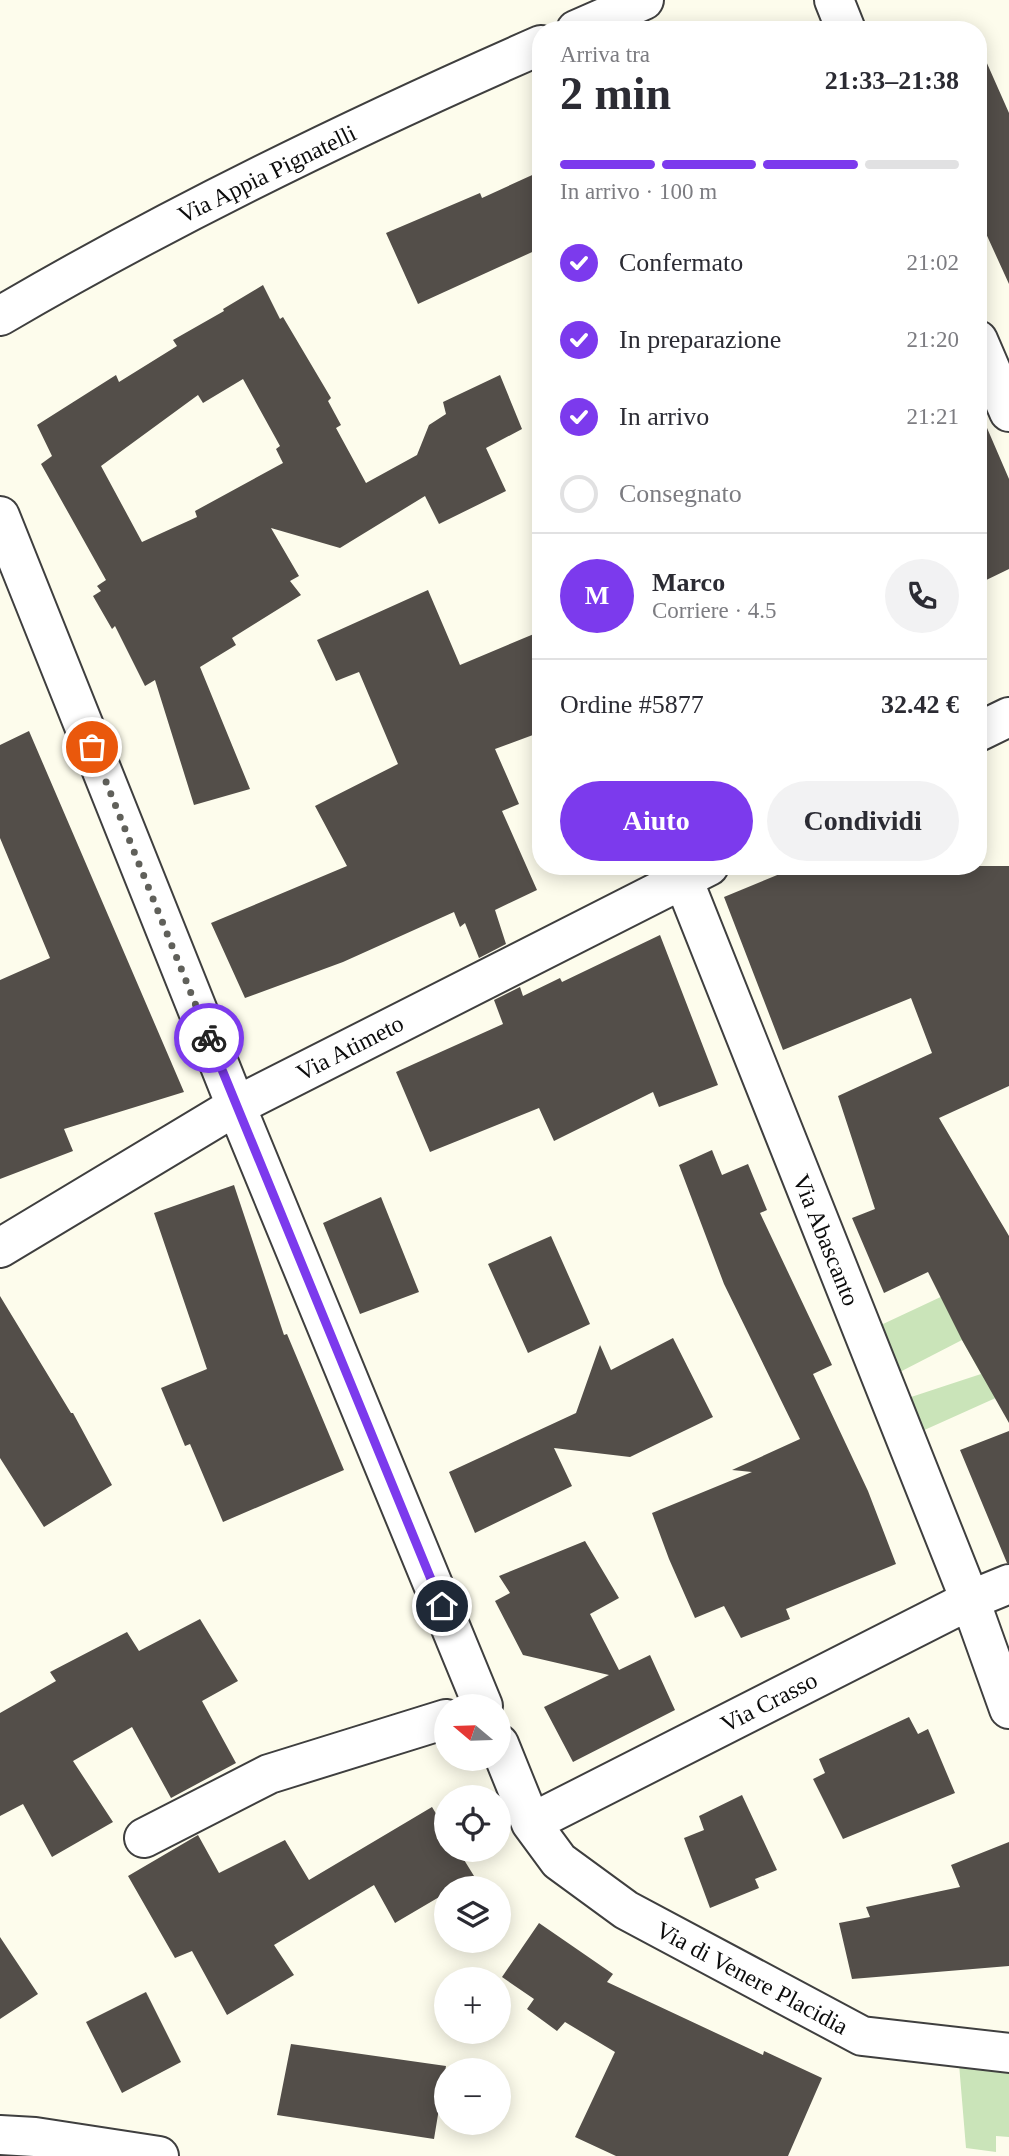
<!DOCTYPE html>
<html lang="it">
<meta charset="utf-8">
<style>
:root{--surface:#fff;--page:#f2f2f3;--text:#2b2b33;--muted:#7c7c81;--line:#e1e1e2;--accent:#7c3aed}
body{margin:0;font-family:"Times New Roman",serif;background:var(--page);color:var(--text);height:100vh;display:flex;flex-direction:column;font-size:26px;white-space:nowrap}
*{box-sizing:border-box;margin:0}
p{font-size:23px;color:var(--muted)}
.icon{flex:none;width:38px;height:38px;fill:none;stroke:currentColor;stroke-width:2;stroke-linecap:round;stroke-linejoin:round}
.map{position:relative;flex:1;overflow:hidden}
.panel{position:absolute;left:532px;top:21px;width:455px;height:854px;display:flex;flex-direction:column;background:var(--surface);border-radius:28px;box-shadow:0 4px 18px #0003}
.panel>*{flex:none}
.needle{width:46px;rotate:289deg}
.fabs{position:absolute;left:434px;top:1694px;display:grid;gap:14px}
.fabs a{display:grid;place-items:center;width:77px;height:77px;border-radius:50%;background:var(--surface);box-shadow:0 4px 18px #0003;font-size:35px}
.pin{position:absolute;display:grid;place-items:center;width:60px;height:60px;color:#fff;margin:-30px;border:4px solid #fff;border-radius:50%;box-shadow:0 2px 7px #0007}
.courier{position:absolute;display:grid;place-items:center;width:70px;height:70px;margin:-35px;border:5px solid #7c3aed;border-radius:50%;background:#fff;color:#222;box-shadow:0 2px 9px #0007}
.headline em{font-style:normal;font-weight:700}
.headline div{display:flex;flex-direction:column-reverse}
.headline{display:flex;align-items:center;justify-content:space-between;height:119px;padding:0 28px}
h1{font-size:46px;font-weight:700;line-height:52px}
.bar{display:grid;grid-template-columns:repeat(4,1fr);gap:10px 7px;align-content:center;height:84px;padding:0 28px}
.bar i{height:9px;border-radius:5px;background:var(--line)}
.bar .current{background:var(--accent)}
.bar p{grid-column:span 4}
.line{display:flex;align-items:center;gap:18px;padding:0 28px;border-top:2px solid var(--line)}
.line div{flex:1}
.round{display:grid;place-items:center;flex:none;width:74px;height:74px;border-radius:37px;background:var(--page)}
ol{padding:0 28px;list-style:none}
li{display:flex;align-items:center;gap:21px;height:77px}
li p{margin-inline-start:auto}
li .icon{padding:7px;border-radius:50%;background:var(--accent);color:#fff;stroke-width:4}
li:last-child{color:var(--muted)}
li i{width:38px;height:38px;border:4px solid var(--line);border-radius:50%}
.action{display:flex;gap:14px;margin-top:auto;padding:14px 28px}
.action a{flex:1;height:80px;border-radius:42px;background:var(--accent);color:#fff;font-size:28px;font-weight:700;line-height:80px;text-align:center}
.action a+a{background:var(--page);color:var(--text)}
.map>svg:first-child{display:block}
.green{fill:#cae4b9}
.building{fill:#534e49;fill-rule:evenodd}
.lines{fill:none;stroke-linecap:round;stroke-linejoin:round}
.minor-casing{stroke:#3f3f3f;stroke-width:42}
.tertiary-casing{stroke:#3f3f3f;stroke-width:42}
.minor{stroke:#fff;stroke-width:38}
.tertiary{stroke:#fff;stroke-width:38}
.done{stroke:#60605a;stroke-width:7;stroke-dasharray:0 12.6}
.route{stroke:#7c3aed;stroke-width:9}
.labels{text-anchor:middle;stroke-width:7;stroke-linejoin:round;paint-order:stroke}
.street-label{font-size:24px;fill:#0c0c0c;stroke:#fff}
</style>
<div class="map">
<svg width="1009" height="2156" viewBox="0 0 1009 2156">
<rect width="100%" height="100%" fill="#fdfcec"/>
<!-- green -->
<path class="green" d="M1009,1265V1392L920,1432L905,1399L981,1374L962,1340L896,1374L871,1305L883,1324Z
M959,2064L1009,2074V2137L996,2136V2152L966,2148Z"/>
<!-- building -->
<path class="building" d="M978,43L1009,113V284L978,216Z
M541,171V248L418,304L386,233L480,193L482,198Z
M263,285L280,319L283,317L331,398L328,401L341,425L336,428L366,483L417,455L429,425L446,414L443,402L500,375L522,429L486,448L506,491L439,524L425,496L340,548L271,528L299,576L290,581L301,595L232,638L236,645L200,667L250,789L194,805L155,680L145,686L115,626L112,629L93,596L101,591L97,586L106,580L41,464L52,456L37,425L116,375L119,382L177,346L173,340L224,311L223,309ZM243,379L280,446L276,449L283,463L195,511L197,517L142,542L101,466L198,395L203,403Z
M978,407L1009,479V569L978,584Z
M428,590L460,665L541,631V732L495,749L519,804L502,811L537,890L495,910L506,944L479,958L465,923L460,927L454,912L343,962L245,998L211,923L347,866L315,806L398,764L359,672L336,681L317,640Z
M29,731L184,1092L64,1129L73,1151L0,1179V980L50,958L0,838V745Z
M799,866H1009V1086L939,1118L1009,1236V1423L962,1340L928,1272L884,1293L852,1218L875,1209L838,1096L932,1053L911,998L783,1050L724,897Z
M660,935L718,1085L659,1107L653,1092L554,1141L539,1108L430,1152L396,1072L503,1024L494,1000L520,987L523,996L560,978L562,982Z
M712,1150L722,1175L748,1164L767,1210L760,1213L832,1365L813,1374L868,1491L896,1564L786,1609L790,1619L741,1638L724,1606L695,1618L669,1559L652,1513L752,1472L732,1470L800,1439L724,1284L679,1165Z
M234,1185L284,1335L287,1334L344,1470L223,1522L190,1444L185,1446L161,1388L207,1369L154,1213Z
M381,1197L419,1292L360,1314L323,1223Z
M551,1236L590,1324L528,1353L488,1264Z
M0,1296L71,1413H73L112,1485L44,1527L0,1458Z
M673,1338L713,1417L630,1457L554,1448L572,1486L475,1533L449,1472L576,1413L600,1345L611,1370Z
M1009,1431V1563H1007L960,1450Z
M585,1541L619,1598L590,1614L619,1670L650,1655L675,1710L573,1762L544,1707L609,1675L523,1655L495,1601L510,1593L499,1576Z
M200,1619L238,1681L202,1701L236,1763L171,1798L132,1727L73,1761L113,1822L52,1857L23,1804L0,1816V1713L56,1681L50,1672L127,1632L139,1651Z
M909,1717L918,1734L928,1729L955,1793L843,1839L813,1779L825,1773L819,1759Z
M742,1795L777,1870L755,1879L759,1888L710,1908L684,1838L704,1830L699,1816Z
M432,1807L446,1830V1850H458L474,1876L454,1888H446V1893L395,1923L374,1885L274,1945L294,1975L227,2015L192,1951L175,1958L128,1876L198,1835L219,1873L285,1840L309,1880Z
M1009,1842V1966L852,1979L839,1923L870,1917L866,1907L960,1887L951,1865Z
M539,1923L613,1974L607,1982L763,2055L764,2051L822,2078L788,2156H616L575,2137L615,2052L565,2022L557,2031L527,2009L534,1999L502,1977Z
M0,1937L38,1994L0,2019Z
M146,1992L181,2062L122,2093L86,2022Z
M291,2044L446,2066L434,2139L277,2115Z"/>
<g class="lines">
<!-- minor casing -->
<g class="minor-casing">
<path id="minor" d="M834,0L846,30
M978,340L1009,412
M0,516L236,1106L483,1706
M978,732L1009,717
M683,879L970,1600L1009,1709
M0,1248L236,1106L709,866
M499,1744L531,1823L559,1861L626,1910L862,2036L1009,2053
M531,1823L970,1600L1009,1584
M144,1838L269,1774L446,1719
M0,2135L35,2137L159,2156"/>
</g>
<!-- tertiary casing -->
<g class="tertiary-casing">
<path id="tertiary" d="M576,30L644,0
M0,316C174,214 356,126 541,45"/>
</g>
<!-- minor -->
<use href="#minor" class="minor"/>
<!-- tertiary -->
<use href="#tertiary" class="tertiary"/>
</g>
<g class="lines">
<!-- done -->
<path class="done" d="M92,747L209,1038"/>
<!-- route -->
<path class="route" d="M209,1038L442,1606"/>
</g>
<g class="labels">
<!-- street labels -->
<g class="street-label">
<text transform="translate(267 174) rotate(-26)" y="8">Via Appia Pignatelli</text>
<text transform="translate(350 1048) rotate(-27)" y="8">Via Atimeto</text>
<text transform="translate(826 1240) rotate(68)" y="8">Via Abascanto</text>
<text transform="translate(769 1702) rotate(-27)" y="8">Via Crasso</text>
<text transform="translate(752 1978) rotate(28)" y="8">Via di Venere Placidia</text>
</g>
</g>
</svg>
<div class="fabs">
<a><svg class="needle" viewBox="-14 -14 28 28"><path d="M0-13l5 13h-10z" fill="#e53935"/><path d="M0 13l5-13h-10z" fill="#7c7c81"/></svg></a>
<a><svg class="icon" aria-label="locate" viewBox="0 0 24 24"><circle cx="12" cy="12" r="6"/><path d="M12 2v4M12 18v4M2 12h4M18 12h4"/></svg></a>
<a><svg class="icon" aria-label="layers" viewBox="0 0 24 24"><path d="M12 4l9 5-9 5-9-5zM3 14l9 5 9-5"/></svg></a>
<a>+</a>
<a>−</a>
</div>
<div class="pin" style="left:92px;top:747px;background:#ea580c"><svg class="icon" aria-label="bag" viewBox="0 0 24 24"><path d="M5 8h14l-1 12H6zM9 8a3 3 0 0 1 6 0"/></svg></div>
<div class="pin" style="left:442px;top:1606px;background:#1f2937"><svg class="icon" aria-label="home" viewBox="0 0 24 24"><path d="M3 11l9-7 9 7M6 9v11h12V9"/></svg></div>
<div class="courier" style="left:209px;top:1038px"><svg class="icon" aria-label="bike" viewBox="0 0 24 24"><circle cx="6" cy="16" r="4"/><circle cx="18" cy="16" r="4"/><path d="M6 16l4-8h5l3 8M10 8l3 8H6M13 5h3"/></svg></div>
<section class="panel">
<div class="headline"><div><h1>2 min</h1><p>Arriva tra</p></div><em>21:33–21:38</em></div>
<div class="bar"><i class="current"></i><i class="current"></i><i class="current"></i><i></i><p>In arrivo · 100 m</p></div>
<ol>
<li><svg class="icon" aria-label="check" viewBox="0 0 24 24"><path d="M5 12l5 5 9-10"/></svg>Confermato<p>21:02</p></li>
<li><svg class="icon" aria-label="check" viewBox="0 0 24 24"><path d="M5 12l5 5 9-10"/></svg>In preparazione<p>21:20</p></li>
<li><svg class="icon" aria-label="check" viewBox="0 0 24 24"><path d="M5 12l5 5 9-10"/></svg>In arrivo<p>21:21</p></li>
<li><i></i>Consegnato</li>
</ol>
<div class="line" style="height:126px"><b class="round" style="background:var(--accent);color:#fff">M</b><div><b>Marco</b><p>Corriere · 4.5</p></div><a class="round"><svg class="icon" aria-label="phone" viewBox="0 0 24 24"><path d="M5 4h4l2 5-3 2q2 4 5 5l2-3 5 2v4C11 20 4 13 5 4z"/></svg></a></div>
<div class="line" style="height:91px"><div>Ordine #5877</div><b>32.42 €</b></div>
<div class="action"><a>Aiuto</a><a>Condividi</a></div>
</section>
</div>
